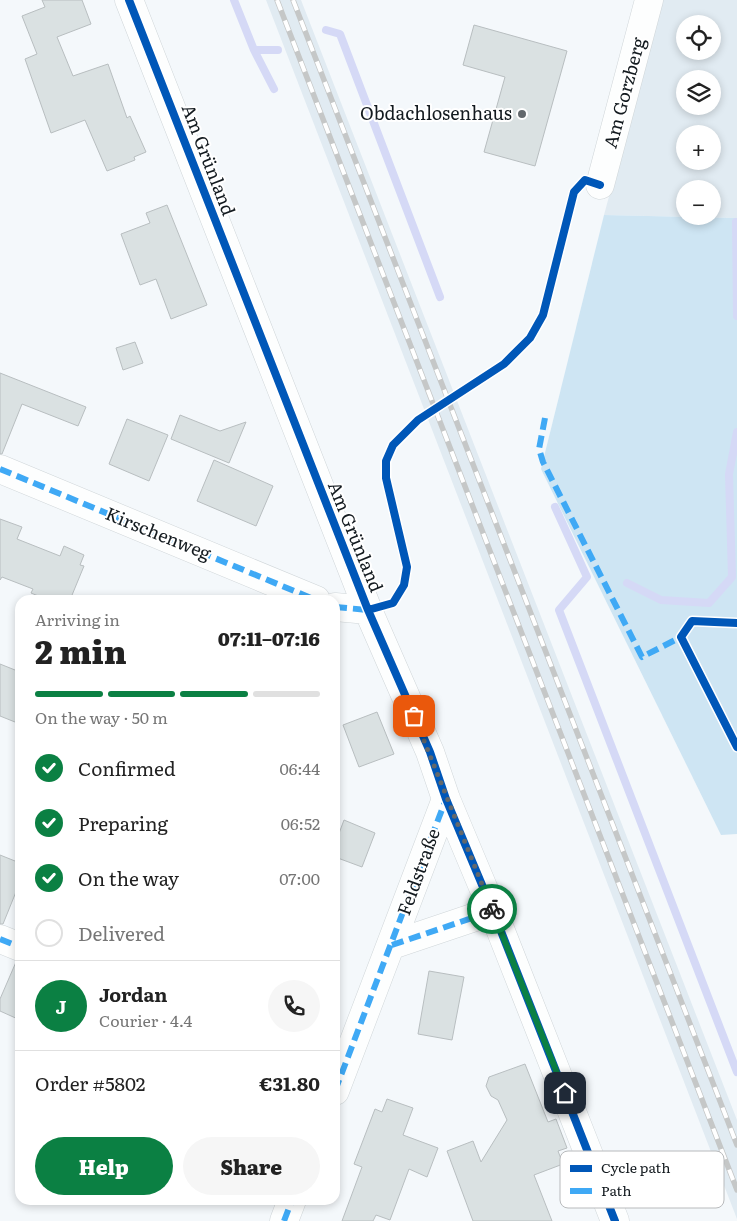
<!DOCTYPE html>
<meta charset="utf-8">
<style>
:root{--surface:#fff;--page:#f6f6f6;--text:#222;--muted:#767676;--line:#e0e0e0;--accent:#0b8043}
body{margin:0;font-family:Literata,serif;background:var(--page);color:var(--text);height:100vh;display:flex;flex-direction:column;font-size:19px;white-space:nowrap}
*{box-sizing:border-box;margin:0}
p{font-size:16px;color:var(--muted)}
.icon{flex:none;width:28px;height:28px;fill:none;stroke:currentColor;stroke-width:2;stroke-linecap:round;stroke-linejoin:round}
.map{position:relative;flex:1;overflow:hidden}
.panel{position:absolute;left:15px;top:595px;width:325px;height:610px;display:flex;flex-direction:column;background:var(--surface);border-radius:15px;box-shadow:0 2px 8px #0003}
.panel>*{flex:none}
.controls{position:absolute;left:676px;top:15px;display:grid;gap:10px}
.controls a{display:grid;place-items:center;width:45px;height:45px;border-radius:50%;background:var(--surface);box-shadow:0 2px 8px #0003;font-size:25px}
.pin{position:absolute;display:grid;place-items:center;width:42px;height:42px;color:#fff;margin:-21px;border-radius:10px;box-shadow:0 2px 8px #0006}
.courier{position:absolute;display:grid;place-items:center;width:50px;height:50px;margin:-25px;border:4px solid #0b8043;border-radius:50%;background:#fff;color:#222;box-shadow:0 1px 6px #0007}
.head em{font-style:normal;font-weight:800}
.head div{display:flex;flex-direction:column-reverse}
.head{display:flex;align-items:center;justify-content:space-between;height:85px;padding:0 20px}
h1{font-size:32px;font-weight:800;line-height:38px}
.bar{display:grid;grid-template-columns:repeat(4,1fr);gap:8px 5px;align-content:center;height:60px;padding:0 20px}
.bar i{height:6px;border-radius:4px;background:var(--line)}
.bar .on{background:var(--accent)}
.bar p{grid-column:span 4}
.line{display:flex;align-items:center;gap:12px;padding:0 20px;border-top:1px solid var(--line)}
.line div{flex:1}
.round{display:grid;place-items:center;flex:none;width:52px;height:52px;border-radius:26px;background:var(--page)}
ol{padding:0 20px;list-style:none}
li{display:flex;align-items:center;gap:15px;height:55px}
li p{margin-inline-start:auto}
li .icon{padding:5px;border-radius:50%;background:var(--accent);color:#fff;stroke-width:4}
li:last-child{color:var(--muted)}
li i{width:28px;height:28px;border:2px solid var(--line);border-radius:50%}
.action{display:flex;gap:10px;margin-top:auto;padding:10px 20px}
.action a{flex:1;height:58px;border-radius:30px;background:var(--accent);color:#fff;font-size:20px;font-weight:800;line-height:58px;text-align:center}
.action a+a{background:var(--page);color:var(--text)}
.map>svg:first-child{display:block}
.built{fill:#e1ebf2;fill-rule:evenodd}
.green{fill:#cee5f3}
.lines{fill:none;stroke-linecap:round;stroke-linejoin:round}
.stream{stroke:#d5d9f6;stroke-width:8}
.building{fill:#dae1e2;stroke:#b8bec0}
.street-casing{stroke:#d0d6d9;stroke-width:29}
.street{stroke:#fdfefe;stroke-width:28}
.rail-casing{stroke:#c5c7c7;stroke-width:5.5}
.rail{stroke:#fff;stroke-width:4;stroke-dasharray:11;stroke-linecap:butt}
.quiet{stroke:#3fa9f5;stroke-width:6;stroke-dasharray:12 6;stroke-linecap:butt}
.cycleway-casing{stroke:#fff;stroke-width:11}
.cycleway{stroke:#0057b8;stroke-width:8}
.done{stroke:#62686c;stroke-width:5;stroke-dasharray:0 9}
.route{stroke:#0b8043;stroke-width:6}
.poi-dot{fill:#62686c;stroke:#fff;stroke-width:2}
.labels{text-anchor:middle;stroke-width:4;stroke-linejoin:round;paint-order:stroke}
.street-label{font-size:18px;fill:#131a1f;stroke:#fff}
.poi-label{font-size:18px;fill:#131a1f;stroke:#fff;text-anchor:end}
.key{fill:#fff;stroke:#b8babc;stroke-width:1}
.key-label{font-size:14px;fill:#131a1f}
</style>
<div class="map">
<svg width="737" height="1221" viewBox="0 0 737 1221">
<rect width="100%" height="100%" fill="#f4f8fb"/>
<!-- built -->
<path class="built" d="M266,0H301L737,1120V1219Z
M662,0H737V218L604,215ZM685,24H712V51H685ZM685,79H712V106H685ZM685,134H712V161H685ZM685,189H712V216H685Z"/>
<!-- green -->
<path class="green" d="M604,215L737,218V834L721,835L541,469Z"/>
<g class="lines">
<!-- stream -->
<path class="stream" d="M234,0L254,50H278
M326,30L340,34L440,297
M254,50L274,89
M736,222L737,316
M555,507L587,577L559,610L737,1072
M627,583L661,600L709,603L732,577L729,474L737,432"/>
</g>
<!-- building -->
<path class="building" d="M42,0H82L91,24L57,37L73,76L108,64L127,118L130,116L146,152L134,157L135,160L107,171L85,120L51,133L25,59L37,54L22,16L45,7Z
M474,25L567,51L535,166L484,152L505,77L463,65Z
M167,205L207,305L171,319L156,279L140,285L121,234L150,223L146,213Z
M135,342L143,363L123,370L116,348Z
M0,373L86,407L78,426L22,404L2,454H0Z
M180,415L220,431L246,422L229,463L171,439Z
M127,419L168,435L149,481L109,464Z
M214,460L273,486L256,526L197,501Z
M0,519L22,527L17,539L60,556L64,546L84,555L80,565L84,566L70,600H48L31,593L33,589L2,577L0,580Z
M0,664L20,672V724L0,716Z
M377,712L394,754L359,767L343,725Z
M344,820L375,833L362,867L335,857V844Z
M0,855L20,863V882L3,924H0Z
M16,962H20V1020L0,1011V999Z
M429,971L464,977L452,1040L418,1034Z
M525,1064L548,1122L556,1119L567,1148L558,1151L563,1164L534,1175L552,1221H473L447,1151L473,1141L481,1162L507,1120L498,1100L491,1096L486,1086L489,1077Z
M387,1099L413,1108L403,1135L438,1148L427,1177L409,1169L390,1220L376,1215L373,1221H342L362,1167L354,1164L375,1109L382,1112Z"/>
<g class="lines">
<!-- street casing -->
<g class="street-casing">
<path id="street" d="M129,0L368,610L430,752L446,799L493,911L615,1221
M600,185L649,0
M0,469L316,600
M335,607L368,610
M0,939L20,947
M392,945L493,911
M335,1091L446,799
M284,1221L292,1200"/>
</g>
<!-- street -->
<use href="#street" class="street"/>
<!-- rail casing -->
<g class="rail-casing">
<path id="rail" d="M277,0L737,1190
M293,0L737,1145"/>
</g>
<!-- rail -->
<use href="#rail" class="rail"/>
<!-- quiet -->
<path class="quiet" d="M545,418L539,449L543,462L642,657L681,637
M0,469L316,600
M335,607L368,610
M0,939L20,947
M392,945L493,911
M335,1091L446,799
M284,1221L292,1200"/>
<!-- cycleway casing -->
<g class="cycleway-casing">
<path id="cycleway" d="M129,0L368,610L430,752L446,799L493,911L615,1221
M368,610L393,603L404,585L407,567L386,478V461L393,445L418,420L504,364L530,338L543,315L574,192L585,180L600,185
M737,623L692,621L681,637L737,747"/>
</g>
<!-- cycleway -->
<use href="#cycleway" class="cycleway"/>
</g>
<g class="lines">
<!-- done -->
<path class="done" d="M414,716L492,909"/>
<!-- route -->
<path class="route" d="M492,909L565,1093"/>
</g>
<!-- markers -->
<circle class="poi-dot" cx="522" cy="114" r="5"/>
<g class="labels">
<!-- street labels -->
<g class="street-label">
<text transform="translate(625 93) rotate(-75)" y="6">Am Gorzberg</text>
<text transform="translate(208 160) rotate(69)" y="6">Am Grünland</text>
<text transform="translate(158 534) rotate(22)" y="6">Kirschenweg</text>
<text transform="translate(355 537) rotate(68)" y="6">Am Grünland</text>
<text transform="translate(419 872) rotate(-70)" y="6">Feldstraße</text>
</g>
<!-- poi labels -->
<g class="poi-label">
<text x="512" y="120">Obdachlosenhaus</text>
</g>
</g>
<!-- legend -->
<rect x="560" y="1151" width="164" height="57" rx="8" class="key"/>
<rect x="570" y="1165" width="22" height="7" fill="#0057b8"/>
<rect x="570" y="1188" width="22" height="6" fill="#3fa9f5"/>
<g class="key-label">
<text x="601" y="1173">Cycle path</text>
<text x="601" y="1196">Path</text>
</g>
</svg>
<div class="controls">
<a><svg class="icon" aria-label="locate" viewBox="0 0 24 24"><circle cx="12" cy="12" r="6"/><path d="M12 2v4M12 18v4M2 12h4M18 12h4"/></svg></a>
<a><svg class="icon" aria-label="layers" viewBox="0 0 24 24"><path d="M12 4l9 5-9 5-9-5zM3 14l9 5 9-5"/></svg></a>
<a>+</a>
<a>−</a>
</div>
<div class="pin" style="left:414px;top:716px;background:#ea580c"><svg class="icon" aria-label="bag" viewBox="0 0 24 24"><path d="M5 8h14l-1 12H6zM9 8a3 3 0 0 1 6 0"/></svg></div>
<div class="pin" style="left:565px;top:1093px;background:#1f2937"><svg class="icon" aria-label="home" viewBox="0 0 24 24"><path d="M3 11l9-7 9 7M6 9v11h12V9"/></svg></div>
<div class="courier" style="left:492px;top:909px"><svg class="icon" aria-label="bike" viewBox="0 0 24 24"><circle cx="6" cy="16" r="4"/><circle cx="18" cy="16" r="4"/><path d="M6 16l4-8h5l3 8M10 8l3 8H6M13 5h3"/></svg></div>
<section class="panel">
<div class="head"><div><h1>2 min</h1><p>Arriving in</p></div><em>07:11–07:16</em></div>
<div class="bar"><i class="on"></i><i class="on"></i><i class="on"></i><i></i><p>On the way · 50 m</p></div>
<ol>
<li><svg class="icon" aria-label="check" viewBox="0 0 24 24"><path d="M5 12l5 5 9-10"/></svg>Confirmed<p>06:44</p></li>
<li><svg class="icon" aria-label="check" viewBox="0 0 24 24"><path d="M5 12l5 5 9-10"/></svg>Preparing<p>06:52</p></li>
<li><svg class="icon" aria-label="check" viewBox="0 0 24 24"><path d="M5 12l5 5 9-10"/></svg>On the way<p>07:00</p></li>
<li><i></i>Delivered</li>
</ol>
<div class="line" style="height:90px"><b class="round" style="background:var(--accent);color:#fff">J</b><div><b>Jordan</b><p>Courier · 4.4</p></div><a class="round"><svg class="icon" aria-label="phone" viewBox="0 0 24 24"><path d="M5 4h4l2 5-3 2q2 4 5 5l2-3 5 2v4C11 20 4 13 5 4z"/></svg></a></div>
<div class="line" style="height:65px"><div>Order #5802</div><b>€31.80</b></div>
<div class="action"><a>Help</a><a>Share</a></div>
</section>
</div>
